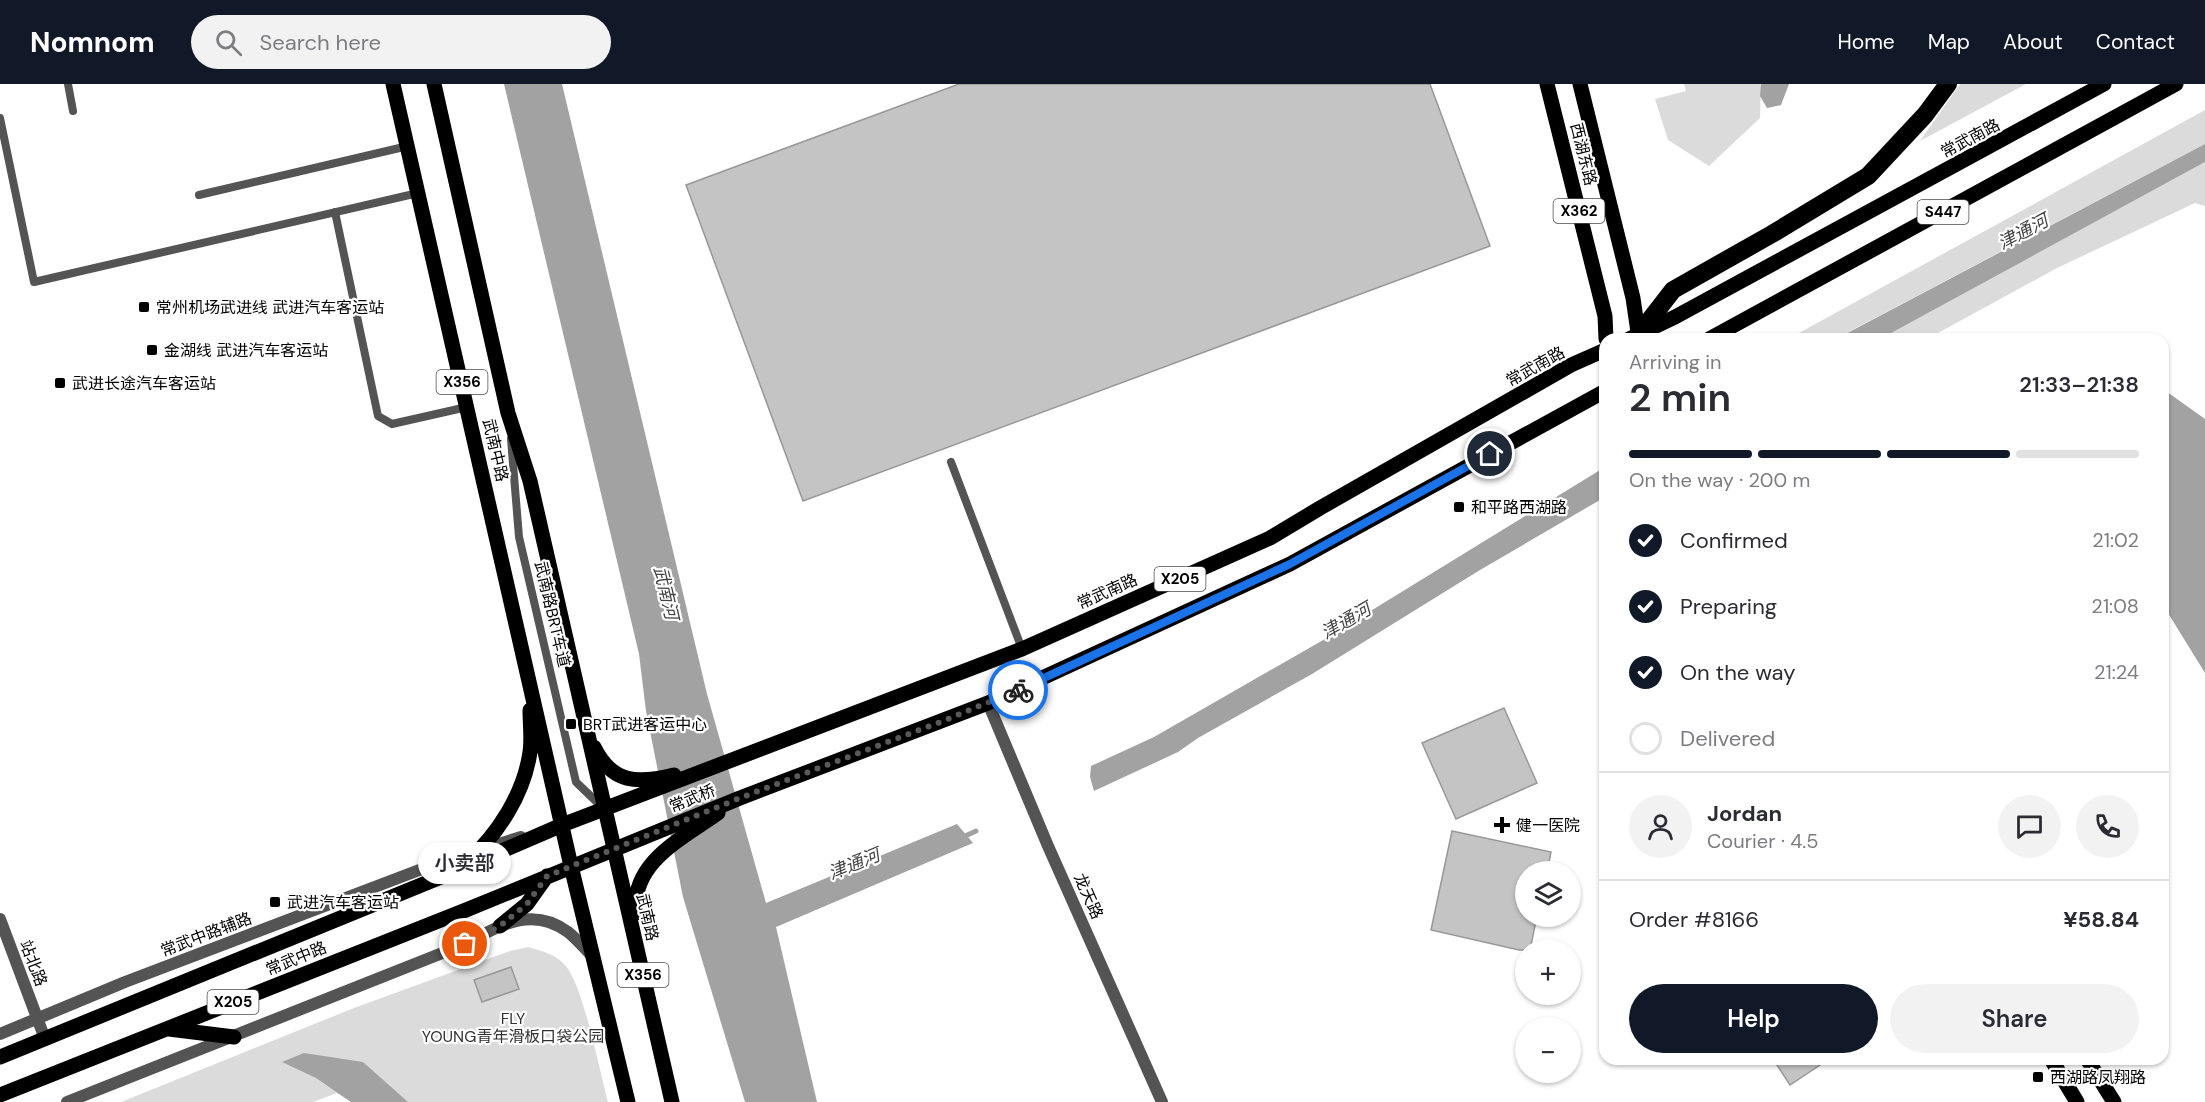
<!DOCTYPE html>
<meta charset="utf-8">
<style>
:root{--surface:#fff;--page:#f2f2f3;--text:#2b2b33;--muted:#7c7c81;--line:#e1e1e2;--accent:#111827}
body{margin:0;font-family:"DM Sans","Noto Sans SC",sans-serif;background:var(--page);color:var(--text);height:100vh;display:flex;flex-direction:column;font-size:22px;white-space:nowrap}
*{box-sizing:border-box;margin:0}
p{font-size:20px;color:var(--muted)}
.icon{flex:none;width:33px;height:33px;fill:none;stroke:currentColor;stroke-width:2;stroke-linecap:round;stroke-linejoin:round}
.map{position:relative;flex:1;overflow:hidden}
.details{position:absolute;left:1599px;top:249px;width:570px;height:732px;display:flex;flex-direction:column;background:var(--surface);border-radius:18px;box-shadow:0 2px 4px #0004}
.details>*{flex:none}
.fabs{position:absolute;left:1515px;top:777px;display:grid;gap:12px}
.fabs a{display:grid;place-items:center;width:66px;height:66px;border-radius:50%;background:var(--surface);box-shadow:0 2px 4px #0004;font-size:30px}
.pin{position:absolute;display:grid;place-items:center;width:51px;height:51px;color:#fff;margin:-26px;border:3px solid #fff;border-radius:50%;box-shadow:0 2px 6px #0007}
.courier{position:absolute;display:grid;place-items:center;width:60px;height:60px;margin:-30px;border:4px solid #1a73e8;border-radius:50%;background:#fff;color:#222;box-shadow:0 2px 8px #0007}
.bubble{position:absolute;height:42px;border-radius:21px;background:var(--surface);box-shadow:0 2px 4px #0004;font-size:20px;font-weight:600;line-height:42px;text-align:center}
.overview em{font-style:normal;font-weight:600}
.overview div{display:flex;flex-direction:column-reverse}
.overview{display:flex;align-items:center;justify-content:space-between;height:102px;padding:0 30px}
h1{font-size:39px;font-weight:600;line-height:45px}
.bar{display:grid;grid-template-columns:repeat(4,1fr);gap:9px 6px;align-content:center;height:72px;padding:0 30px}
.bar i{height:8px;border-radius:4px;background:var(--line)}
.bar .on{background:var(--accent)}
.bar p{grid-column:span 4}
.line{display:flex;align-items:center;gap:15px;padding:0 30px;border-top:2px solid var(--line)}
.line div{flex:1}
.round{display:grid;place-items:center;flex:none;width:63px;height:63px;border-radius:32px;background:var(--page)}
ol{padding:0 30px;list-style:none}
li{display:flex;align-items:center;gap:18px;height:66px}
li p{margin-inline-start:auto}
li .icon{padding:6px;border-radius:50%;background:var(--accent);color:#fff;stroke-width:4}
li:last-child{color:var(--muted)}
li i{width:33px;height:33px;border:3px solid var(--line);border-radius:50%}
.button{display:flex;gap:12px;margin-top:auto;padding:12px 30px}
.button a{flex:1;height:69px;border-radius:36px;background:var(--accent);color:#fff;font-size:24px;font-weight:600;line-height:69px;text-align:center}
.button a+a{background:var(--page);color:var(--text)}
header{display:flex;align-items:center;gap:36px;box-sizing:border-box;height:84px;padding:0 30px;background:var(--accent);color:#fff}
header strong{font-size:28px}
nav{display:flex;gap:33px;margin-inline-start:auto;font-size:21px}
.search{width:420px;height:54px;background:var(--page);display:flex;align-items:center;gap:15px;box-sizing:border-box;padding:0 21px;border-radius:33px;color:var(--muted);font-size:22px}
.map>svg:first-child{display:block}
.green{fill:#dbdbdb}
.water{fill:#a2a2a2}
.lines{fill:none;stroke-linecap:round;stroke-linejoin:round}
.stream{stroke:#a2a2a2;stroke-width:5}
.building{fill:#c4c4c4;stroke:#989898;stroke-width:1.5}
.service{stroke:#545454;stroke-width:8}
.tertiary{stroke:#545454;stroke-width:12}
.primary{stroke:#000;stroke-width:15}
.motorway{stroke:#000;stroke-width:18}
.done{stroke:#595959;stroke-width:6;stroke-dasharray:0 10.8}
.route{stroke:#1a73e8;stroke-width:8}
.poi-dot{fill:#000;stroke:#fff;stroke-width:2}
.labels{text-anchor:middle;stroke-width:4.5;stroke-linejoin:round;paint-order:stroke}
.shield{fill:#fff;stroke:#4c4c4c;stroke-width:1.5}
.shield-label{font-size:15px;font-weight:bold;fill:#000}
.street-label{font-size:16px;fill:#000;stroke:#fff}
.poi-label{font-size:16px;fill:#000;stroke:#fff;text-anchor:start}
.park-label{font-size:16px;fill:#323232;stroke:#fff}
.water-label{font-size:18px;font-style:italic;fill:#434343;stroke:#fff}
</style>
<header>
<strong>Nomnom</strong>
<div class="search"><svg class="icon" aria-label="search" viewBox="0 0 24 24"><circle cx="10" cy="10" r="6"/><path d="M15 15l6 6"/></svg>Search here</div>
<nav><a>Home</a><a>Map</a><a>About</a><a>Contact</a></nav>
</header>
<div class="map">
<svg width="2205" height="1018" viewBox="0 0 2205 1018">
<rect width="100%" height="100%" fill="#fff"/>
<!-- green -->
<path class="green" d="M1684,0H1761L1760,34L1709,82L1668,56L1655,15L1686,7Z
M1960,0H2026L1920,57Z
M2205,26V60L1835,255H1788Z
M2205,78V122L2195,119L2057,184L1927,255H1879Z
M528,863C542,867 555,870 565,881C583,900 600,989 608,1018H351L337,1009L313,1018H121L354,924L510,867Z"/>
<!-- water -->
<path class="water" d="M504,0H562L707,610L766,819L957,740L973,759L776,843L817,1018H745L683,813L646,627L639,570Z
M1761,0H1789L1781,21L1767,24L1760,12Z
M2205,60V78L1880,255H1836Z
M2163,305L2205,335V589L2163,521Z
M1605,383V413L1480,486L1312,590L1198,654L1178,668L1094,707L1090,693L1091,682L1154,653L1325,555Z
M304,969L363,978L408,1018H351L316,994L282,978Z"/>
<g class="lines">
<!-- stream -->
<path class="stream" d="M963,753L976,747"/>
</g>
<!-- building -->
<path class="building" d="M959,0H1430L1490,162L803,417L686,101Z
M1504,624L1537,699L1456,735L1422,659Z
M1452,747L1551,768L1547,788H1526V832H1537L1530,866H1519L1431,846Z
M511,883L519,905L482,918L474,896Z
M1773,975H1829L1790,1001Z"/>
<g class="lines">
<!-- service -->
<path class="service" d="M68,0L73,27
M0,34L34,198L418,109
M199,111L408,62
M335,128L378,332L392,340L467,323
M511,355L519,453L576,698L602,723
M951,378L1022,565"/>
<!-- tertiary -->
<path class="tertiary" d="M988,619L1048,762L1162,1018
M0,835L45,955
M0,950L125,898L435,780L521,753
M67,1018L465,860C499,842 532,821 568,848C577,855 586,866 594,874"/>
<!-- primary -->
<path class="primary" d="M393,0L571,782L628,1018
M434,0L508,329L530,397L672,1018
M1547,0L1605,232L1606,255
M1580,0L1633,214L1639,255
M1629,255L1675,233L2104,0
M1709,255L2176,0
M594,663C612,700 638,700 674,691
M467,778C498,750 524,710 530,668C532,655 530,640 530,626
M636,829C631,778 682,755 718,729
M500,842L527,820L547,792
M169,945L234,953
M0,973L458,786L562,741L1022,565L1270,454L1320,424L1571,281L1605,266
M2051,975L2077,1018
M2087,975L2114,1018
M0,1011L466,826L740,714L988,619L1290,480L1605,307"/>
<!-- motorway -->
<path class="motorway" d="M1638,251L1673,206L1772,150L1868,92L1925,31L1948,0"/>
</g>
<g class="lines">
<!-- done -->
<path class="done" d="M465,860L500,842L527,820L547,792L740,714L943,637L1018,606"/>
<!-- route -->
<path class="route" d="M1018,606L1290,480L1490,370"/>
</g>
<!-- markers -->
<g class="poi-dot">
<rect x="138" y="217" width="12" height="12" rx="3"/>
<rect x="146" y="260" width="12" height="12" rx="3"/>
<rect x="54" y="293" width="12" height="12" rx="3"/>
<rect x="1453" y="417" width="12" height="12" rx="3"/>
<rect x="565" y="634" width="12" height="12" rx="3"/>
<path d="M1499 732h6v6h6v6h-6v6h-6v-6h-6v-6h6z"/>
<rect x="269" y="812" width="12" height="12" rx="3"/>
<rect x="2032" y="987" width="12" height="12" rx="3"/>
</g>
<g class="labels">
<!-- shield labels -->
<g class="shield">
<rect x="1553.5" y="115" width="51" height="24" rx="4.5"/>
<rect x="1917.5" y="116" width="51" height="24" rx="4.5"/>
<rect x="436.5" y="286" width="51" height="24" rx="4.5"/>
<rect x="1154.5" y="483" width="51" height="24" rx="4.5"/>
<rect x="617.5" y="879" width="51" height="24" rx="4.5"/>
<rect x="207.5" y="906" width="51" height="24" rx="4.5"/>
</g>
<g class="shield-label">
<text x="1579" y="132">X362</text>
<text x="1943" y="133">S447</text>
<text x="462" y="303">X356</text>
<text x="1180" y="500">X205</text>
<text x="643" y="896">X356</text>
<text x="233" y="923">X205</text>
</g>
<!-- street labels -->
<g class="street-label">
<text transform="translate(1970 54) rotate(-28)" y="6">常武南路</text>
<text transform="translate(1584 70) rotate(76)" y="6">西湖东路</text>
<text transform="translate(1535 282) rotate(-29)" y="6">常武南路</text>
<text transform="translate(496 366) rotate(77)" y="6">武南中路</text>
<text transform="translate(1107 507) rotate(-24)" y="6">常武南路</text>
<text transform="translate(553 530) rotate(77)" y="6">武南路BRT车道</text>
<text transform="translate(692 714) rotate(-22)" y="6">常武桥</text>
<text transform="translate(1089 812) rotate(66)" y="6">龙天路</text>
<text transform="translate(648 833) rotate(77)" y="6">武南路</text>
<text transform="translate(206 850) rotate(-21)" y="6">常武中路辅路</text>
<text transform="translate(296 874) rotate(-22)" y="6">常武中路</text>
<text transform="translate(34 879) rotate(69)" y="6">站北路</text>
</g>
<!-- poi labels -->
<g class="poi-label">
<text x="156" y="229">常州机场武进线 武进汽车客运站</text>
<text x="164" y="272">金湖线 武进汽车客运站</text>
<text x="72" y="305">武进长途汽车客运站</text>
<text x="1471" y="429">和平路西湖路</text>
<text x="583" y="646">BRT武进客运中心</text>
<text x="1516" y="747">健一医院</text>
<text x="287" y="824">武进汽车客运站</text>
<text x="2050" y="999">西湖路凤翔路</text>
</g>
<!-- park labels -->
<g class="park-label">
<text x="513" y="940">FLY<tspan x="513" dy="18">YOUNG青年滑板口袋公园</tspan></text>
</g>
<!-- water labels -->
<g class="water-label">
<text transform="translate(2023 148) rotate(-28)" y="6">津通河</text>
<text transform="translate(666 509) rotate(77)" y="6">武南河</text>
<text transform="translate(1346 537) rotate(-30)" y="6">津通河</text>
<text transform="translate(854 780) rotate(-22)" y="6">津通河</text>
</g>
</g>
</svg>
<div class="fabs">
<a><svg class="icon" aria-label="layers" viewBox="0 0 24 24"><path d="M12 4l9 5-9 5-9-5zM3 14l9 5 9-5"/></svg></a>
<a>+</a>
<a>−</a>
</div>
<div class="pin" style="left:465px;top:860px;background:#ea580c"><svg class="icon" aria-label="bag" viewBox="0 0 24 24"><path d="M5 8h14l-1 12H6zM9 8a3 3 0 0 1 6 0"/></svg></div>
<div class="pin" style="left:1490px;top:370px;background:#1f2937"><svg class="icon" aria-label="home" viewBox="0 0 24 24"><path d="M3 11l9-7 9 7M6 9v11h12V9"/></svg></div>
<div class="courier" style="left:1018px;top:606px"><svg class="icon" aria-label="bike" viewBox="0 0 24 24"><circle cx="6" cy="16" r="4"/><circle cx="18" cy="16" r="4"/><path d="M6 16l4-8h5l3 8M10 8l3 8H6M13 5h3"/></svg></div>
<div class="bubble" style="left:418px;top:758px;width:93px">小卖部</div>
<section class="details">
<div class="overview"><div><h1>2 min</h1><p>Arriving in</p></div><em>21:33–21:38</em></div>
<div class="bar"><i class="on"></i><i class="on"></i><i class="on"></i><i></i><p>On the way · 200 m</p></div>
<ol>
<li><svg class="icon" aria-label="check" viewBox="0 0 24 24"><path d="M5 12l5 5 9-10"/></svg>Confirmed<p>21:02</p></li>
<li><svg class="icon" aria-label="check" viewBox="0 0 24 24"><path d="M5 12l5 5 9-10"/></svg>Preparing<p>21:08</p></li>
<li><svg class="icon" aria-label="check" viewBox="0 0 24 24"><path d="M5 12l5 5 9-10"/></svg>On the way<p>21:24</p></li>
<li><i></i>Delivered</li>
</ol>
<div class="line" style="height:108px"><a class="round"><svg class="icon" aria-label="person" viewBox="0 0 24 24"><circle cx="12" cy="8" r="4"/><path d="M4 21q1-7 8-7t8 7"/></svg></a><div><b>Jordan</b><p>Courier · 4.5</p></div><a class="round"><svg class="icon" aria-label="chat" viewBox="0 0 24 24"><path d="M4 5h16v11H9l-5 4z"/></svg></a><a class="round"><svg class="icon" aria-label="phone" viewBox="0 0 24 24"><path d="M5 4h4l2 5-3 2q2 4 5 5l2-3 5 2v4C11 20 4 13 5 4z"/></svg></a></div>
<div class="line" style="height:78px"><div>Order #8166</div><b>¥58.84</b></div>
<div class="button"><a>Help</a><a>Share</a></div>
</section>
</div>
